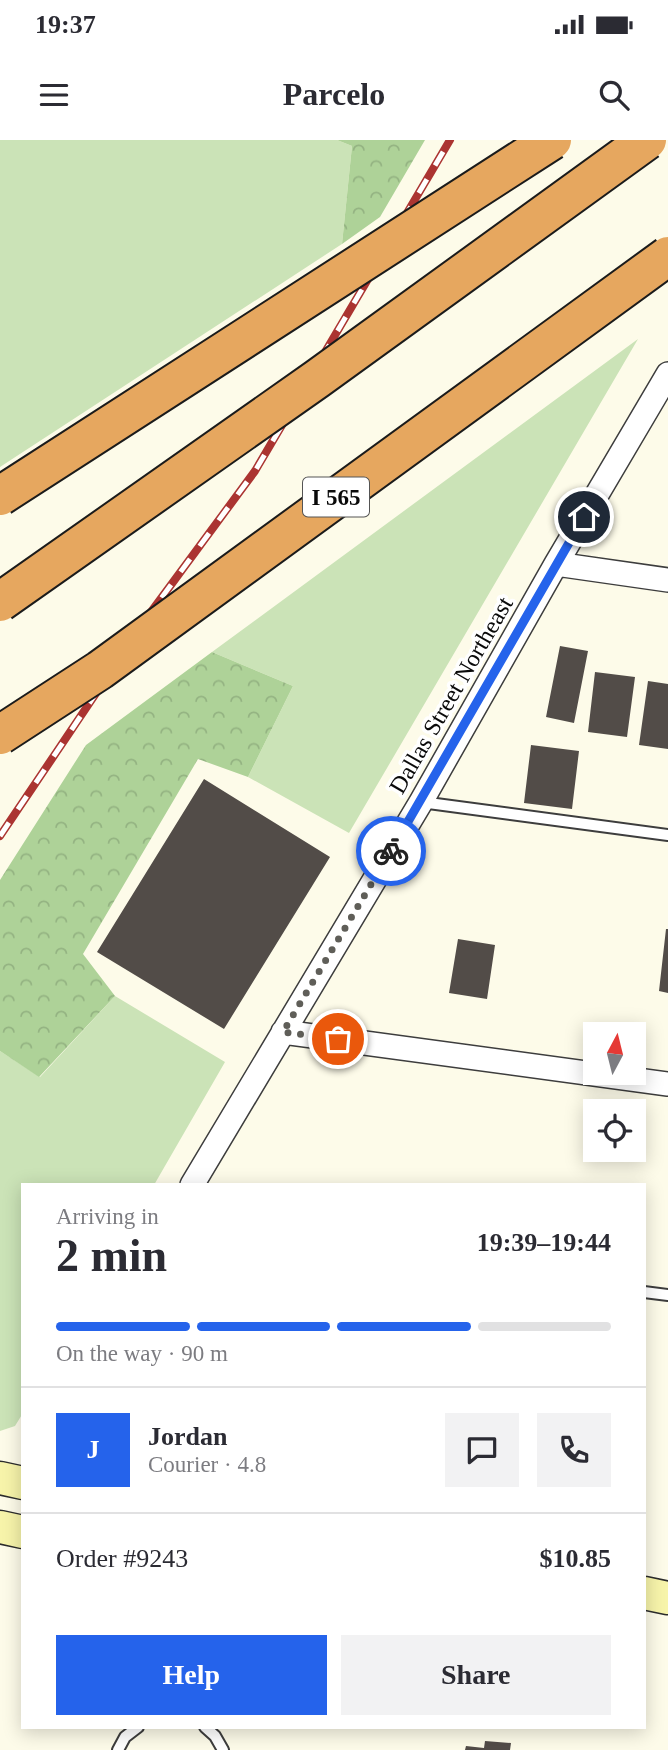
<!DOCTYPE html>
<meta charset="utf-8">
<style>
:root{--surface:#fff;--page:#f2f2f3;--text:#2b2b33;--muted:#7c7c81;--line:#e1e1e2;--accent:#2563eb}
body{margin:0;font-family:Georgia,serif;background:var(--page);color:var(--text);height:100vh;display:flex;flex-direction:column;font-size:26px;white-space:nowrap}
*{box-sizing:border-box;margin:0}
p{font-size:23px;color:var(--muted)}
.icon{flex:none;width:38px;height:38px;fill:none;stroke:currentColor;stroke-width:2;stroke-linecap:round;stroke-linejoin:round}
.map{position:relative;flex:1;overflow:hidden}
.details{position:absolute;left:21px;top:1043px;width:625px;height:546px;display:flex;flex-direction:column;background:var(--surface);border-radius:0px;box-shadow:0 4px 18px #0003}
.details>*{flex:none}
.needle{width:46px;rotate:7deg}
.controls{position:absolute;left:583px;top:882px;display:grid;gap:14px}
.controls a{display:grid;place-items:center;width:63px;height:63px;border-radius:0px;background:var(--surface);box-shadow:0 4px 18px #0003;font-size:35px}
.pin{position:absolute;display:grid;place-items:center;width:60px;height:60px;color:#fff;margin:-30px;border:4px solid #fff;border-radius:50%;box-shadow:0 2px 7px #0007}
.courier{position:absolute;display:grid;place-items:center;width:70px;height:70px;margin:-35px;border:5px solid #2563eb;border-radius:50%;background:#fff;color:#222;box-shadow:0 2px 9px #0007}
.head em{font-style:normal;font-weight:800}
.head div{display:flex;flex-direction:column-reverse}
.head{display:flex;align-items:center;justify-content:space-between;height:119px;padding:0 35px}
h1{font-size:46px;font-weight:800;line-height:52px}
.bar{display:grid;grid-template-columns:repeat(4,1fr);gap:10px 7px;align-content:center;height:84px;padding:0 35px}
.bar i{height:9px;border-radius:5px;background:var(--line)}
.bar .current{background:var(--accent)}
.bar p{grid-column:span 4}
.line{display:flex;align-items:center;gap:18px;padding:0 35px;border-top:2px solid var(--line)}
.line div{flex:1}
.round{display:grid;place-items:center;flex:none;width:74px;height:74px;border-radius:0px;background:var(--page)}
.button{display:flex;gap:14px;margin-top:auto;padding:14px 35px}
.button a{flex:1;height:80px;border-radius:0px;background:var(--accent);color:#fff;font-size:28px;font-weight:800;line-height:80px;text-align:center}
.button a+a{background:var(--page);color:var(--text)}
.status{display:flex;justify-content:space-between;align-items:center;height:49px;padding:0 35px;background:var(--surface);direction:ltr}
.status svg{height:19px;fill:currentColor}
header{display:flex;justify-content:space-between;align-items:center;height:91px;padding:0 35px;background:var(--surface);font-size:32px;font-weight:800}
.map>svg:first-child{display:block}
.grass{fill:#cbe3b7}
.forest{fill:url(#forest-crowns)}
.building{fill:#524c48}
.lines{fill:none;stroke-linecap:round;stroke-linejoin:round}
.lane-casing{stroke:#3d3d3d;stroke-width:14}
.street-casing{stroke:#3d3d3d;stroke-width:26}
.secondary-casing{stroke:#2c2c2c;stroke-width:35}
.lane{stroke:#fff;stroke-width:10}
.street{stroke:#fff;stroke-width:23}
.secondary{stroke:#f7f4aa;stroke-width:32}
.rail-casing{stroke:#ab3431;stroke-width:8}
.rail{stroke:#fff;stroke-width:5;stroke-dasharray:16;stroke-linecap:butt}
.highway-bridge-casing{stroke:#1b1b1b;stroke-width:42;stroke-linecap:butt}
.highway-bridge{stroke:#e6a75f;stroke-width:38}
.done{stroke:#5f5e58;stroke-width:7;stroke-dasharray:0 12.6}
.route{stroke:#2563eb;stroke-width:9}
.labels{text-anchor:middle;stroke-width:7;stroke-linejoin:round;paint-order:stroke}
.shield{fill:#fff;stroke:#545454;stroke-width:2}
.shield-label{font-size:23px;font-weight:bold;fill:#0a0a0a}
.street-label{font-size:24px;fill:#0a0a0a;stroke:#fff}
</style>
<div class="status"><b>19:37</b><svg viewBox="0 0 49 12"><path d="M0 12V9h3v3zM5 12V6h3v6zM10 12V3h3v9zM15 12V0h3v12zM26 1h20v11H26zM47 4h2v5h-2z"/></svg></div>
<header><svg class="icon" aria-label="menu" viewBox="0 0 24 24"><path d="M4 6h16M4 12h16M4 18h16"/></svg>Parcelo<svg class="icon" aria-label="search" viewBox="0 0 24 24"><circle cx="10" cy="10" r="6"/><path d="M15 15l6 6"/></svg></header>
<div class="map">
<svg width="668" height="1610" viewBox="0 0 668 1610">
<defs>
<pattern id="forest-crowns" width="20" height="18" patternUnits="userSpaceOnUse" patternTransform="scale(1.75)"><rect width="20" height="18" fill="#aed298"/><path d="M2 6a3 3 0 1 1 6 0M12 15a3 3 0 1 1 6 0" fill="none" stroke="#94b382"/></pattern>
</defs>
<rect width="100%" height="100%" fill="#fdfbe9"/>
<!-- grass -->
<path class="grass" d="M0,0H337L352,6L342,104L0,327Z
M638,199L349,693L248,637L293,546L212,512Z
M115,856L225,922L154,1045H23V1273L15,1286L0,1291V911L40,937Z"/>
<!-- forest -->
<path class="forest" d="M337,0H425L380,77L342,104L352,6Z
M212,512L293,546L248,637L198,619L83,814L115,856L39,937L0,911V740L86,605Z"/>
<!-- building -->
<path class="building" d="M560,506L588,511L574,583L546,577Z
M595,532L635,537L627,597L588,592Z
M648,541L668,544V609L639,605Z
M531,605L579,611L572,669L524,663Z
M204,639L330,717L224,889L97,812Z
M666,789H668V853L659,851Z
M458,799L495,805L487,859L449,853Z
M485,1601L511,1603L510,1610H465L466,1606L484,1608Z"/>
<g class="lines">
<!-- lane casing -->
<g class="lane-casing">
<path id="lane" d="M421,662L668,695
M644,1152L668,1155
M205,1587L215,1596L223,1610
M118,1610L125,1597L138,1587"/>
</g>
<!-- street casing -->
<g class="street-casing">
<path id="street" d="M556,424L668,440
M283,892L668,944
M192,1045L421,662L556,424L668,234"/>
</g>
<!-- secondary casing -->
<g class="secondary-casing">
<path id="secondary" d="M0,1338L23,1343
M0,1387L23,1392
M644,1453L668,1458"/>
</g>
<!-- lane -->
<use href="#lane" class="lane"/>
<!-- street -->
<use href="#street" class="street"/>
<!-- secondary -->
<use href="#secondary" class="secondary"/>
<!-- rail casing -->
<g class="rail-casing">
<path id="rail" d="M0,696L148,476L255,331L450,0"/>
</g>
<!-- rail -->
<use href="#rail" class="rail"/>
<!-- highway-bridge casing -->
<g class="highway-bridge-casing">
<path id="highway-bridge" d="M0,356L552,0
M0,462L317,239L647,0
M0,595L100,530L668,116"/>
</g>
<!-- highway-bridge -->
<use href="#highway-bridge" class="highway-bridge"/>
</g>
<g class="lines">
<!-- done -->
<path class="done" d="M338,899L283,892L391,711"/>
<!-- route -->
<path class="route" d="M391,711L584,377"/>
</g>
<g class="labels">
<!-- shield labels -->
<rect class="shield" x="303" y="337.5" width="66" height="39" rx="5"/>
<g class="shield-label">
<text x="336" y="365">I 565</text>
</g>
<!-- street labels -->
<g class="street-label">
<text transform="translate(451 555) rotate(-60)" y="8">Dallas Street Northeast</text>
</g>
</g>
</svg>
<div class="controls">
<a><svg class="needle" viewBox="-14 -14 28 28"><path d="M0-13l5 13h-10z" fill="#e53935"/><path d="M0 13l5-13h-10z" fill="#7c7c81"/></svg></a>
<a><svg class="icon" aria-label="locate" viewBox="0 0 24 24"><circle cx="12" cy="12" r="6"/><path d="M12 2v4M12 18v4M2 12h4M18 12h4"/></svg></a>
</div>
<div class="pin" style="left:338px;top:899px;background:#ea580c"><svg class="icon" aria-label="bag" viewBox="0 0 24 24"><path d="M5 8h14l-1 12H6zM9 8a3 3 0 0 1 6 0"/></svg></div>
<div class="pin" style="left:584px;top:377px;background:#1f2937"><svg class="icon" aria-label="home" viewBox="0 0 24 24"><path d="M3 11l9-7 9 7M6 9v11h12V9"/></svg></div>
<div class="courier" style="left:391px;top:711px"><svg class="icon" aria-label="bike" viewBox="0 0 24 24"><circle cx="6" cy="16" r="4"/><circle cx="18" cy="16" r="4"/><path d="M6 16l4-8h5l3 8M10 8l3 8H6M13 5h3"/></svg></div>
<section class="details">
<div class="head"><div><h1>2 min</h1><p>Arriving in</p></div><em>19:39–19:44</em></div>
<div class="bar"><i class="current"></i><i class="current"></i><i class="current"></i><i></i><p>On the way · 90 m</p></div>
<div class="line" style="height:126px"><b class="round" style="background:var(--accent);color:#fff">J</b><div><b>Jordan</b><p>Courier · 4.8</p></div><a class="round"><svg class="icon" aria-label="chat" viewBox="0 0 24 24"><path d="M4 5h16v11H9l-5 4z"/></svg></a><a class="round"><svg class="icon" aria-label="phone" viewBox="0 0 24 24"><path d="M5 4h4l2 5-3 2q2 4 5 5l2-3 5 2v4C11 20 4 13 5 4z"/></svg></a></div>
<div class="line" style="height:91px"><div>Order #9243</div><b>$10.85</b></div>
<div class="button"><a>Help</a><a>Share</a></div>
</section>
</div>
